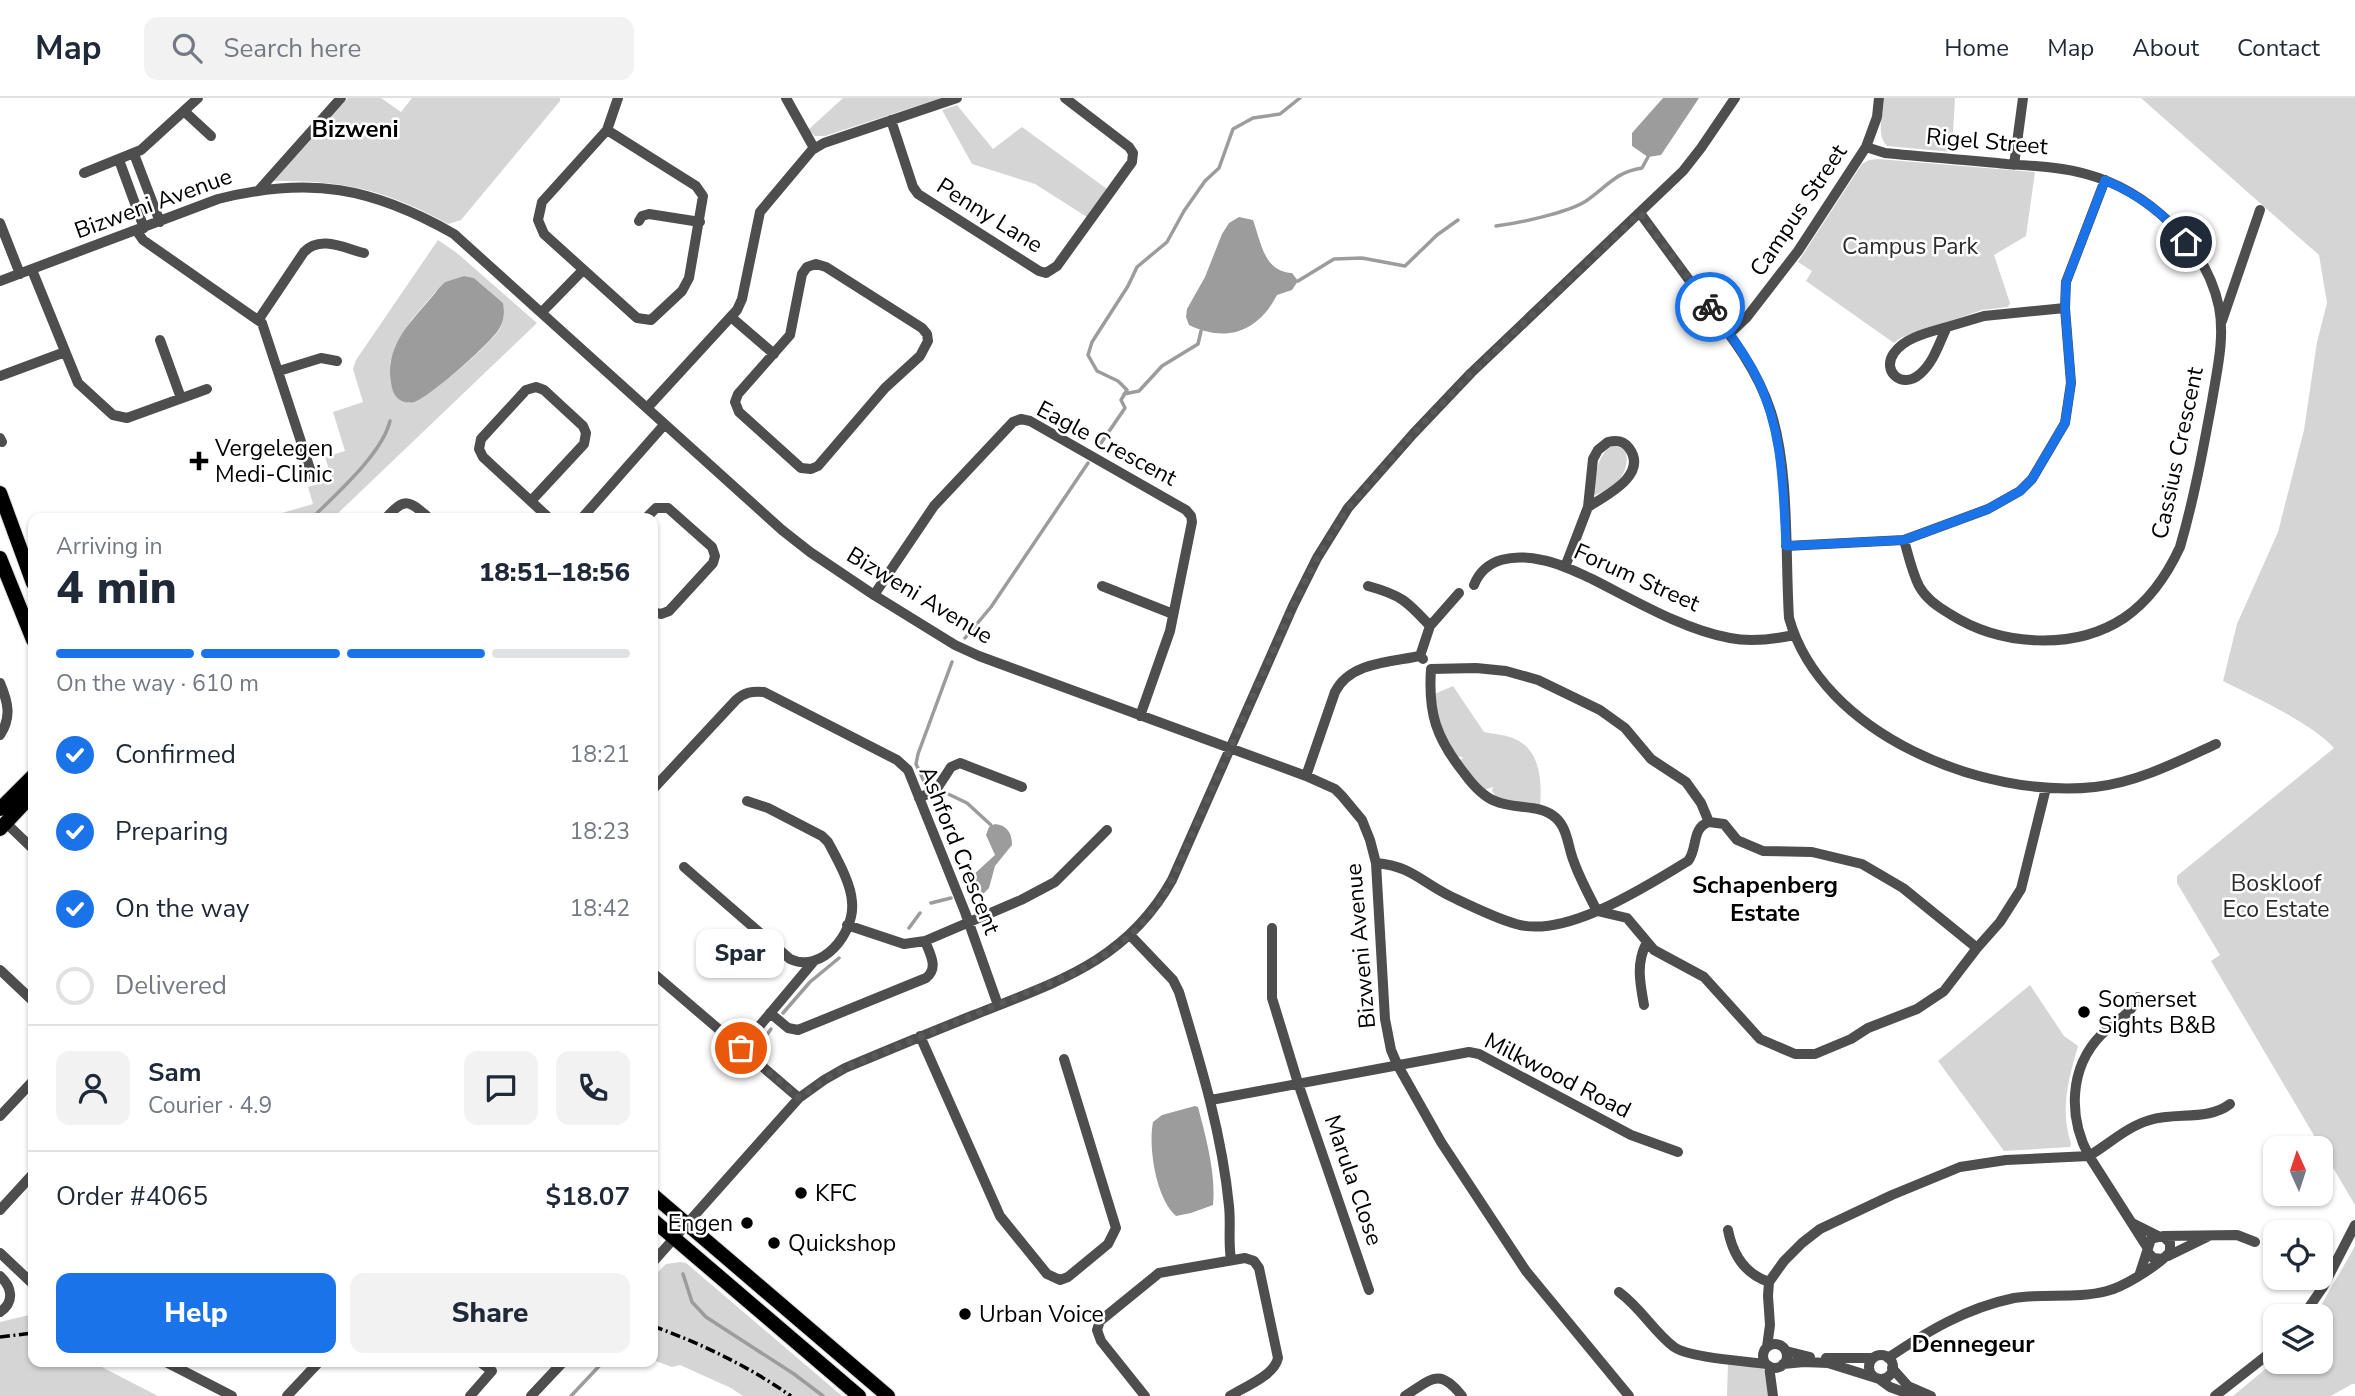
<!DOCTYPE html>
<meta charset="utf-8">
<style>
:root{--surface:#fff;--page:#f2f2f3;--text:#1f2937;--muted:#747a83;--line:#e0e1e3;--accent:#1a73e8}
body{margin:0;font-family:"Nunito Sans",sans-serif;background:var(--page);color:var(--text);height:100vh;display:flex;flex-direction:column;font-size:26px;white-space:nowrap}
*{box-sizing:border-box;margin:0}
p{font-size:23px;color:var(--muted)}
.icon{flex:none;width:38px;height:38px;fill:none;stroke:currentColor;stroke-width:2;stroke-linecap:round;stroke-linejoin:round}
.map{position:relative;flex:1;overflow:hidden}
.details{position:absolute;left:28px;top:415px;width:630px;height:854px;display:flex;flex-direction:column;background:var(--surface);border-radius:14px;box-shadow:0 2px 5px #0004}
.details>*{flex:none}
.needle{width:46px;rotate:357deg}
.buttons{position:absolute;left:2263px;top:1038px;display:grid;gap:14px}
.buttons a{display:grid;place-items:center;width:70px;height:70px;border-radius:14px;background:var(--surface);box-shadow:0 2px 5px #0004;font-size:35px}
.pin{position:absolute;display:grid;place-items:center;width:60px;height:60px;color:#fff;margin:-30px;border:4px solid #fff;border-radius:50%;box-shadow:0 2px 7px #0007}
.courier{position:absolute;display:grid;place-items:center;width:70px;height:70px;margin:-35px;border:5px solid #1a73e8;border-radius:50%;background:#fff;color:#222;box-shadow:0 2px 9px #0007}
.bubble{position:absolute;height:49px;border-radius:14px;background:var(--surface);box-shadow:0 2px 5px #0004;font-size:23px;font-weight:800;line-height:49px;text-align:center}
.overview em{font-style:normal;font-weight:800}
.overview div{display:flex;flex-direction:column-reverse}
.overview{display:flex;align-items:center;justify-content:space-between;height:119px;padding:0 28px}
h1{font-size:46px;font-weight:800;line-height:52px}
.bar{display:grid;grid-template-columns:repeat(4,1fr);gap:10px 7px;align-content:center;height:84px;padding:0 28px}
.bar i{height:9px;border-radius:5px;background:var(--line)}
.bar .selected{background:var(--accent)}
.bar p{grid-column:span 4}
.line{display:flex;align-items:center;gap:18px;padding:0 28px;border-top:2px solid var(--line)}
.line div{flex:1}
.round{display:grid;place-items:center;flex:none;width:74px;height:74px;border-radius:14px;background:var(--page)}
ol{padding:0 28px;list-style:none}
li{display:flex;align-items:center;gap:21px;height:77px}
li p{margin-inline-start:auto}
li .icon{padding:7px;border-radius:50%;background:var(--accent);color:#fff;stroke-width:4}
li:last-child{color:var(--muted)}
li i{width:38px;height:38px;border:4px solid var(--line);border-radius:50%}
.primary-button{display:flex;gap:14px;margin-top:auto;padding:14px 28px}
.primary-button a{flex:1;height:80px;border-radius:14px;background:var(--accent);color:#fff;font-size:28px;font-weight:800;line-height:80px;text-align:center}
.primary-button a+a{background:var(--page);color:var(--text)}
header{display:flex;align-items:center;gap:42px;box-sizing:border-box;height:98px;padding:0 35px;background:var(--surface);border-bottom:2px solid var(--line)}
header strong{font-size:33px}
nav{display:flex;gap:38px;margin-inline-start:auto;font-size:24px}
.search{width:490px;height:63px;background:var(--page);display:flex;align-items:center;gap:18px;box-sizing:border-box;padding:0 24px;border-radius:14px;color:var(--muted);font-size:26px}
.map>svg:first-child{display:block}
.green{fill:#d5d5d5;fill-rule:evenodd}
.water{fill:#9c9c9c}
.lines{fill:none;stroke-linecap:round;stroke-linejoin:round}
.stream{stroke:#9c9c9c;stroke-width:3.5}
.major-casing{stroke:#dbdbdb;stroke-width:16}
.minor{stroke:#4e4e4e;stroke-width:10}
.major{stroke:#000;stroke-width:14}
.rail{stroke:#000;stroke-width:3.5;stroke-dasharray:10 3.5 2 3.5;stroke-linecap:butt}
.done{stroke:#595959;stroke-width:7;stroke-dasharray:0 12.6}
.route{stroke:#1a73e8;stroke-width:9}
.poi-dot{fill:#000;stroke:#fff;stroke-width:2.5}
.labels{text-anchor:middle;stroke-width:5;stroke-linejoin:round;paint-order:stroke}
.street-label{font-size:23px;fill:#000;stroke:#fff}
.park-label{font-size:23px;fill:#2c2c2c;stroke:#fff}
.poi-label{font-size:23px;fill:#000;stroke:#fff;text-anchor:start}
.neighbourhood-label{font-size:24px;font-weight:bold;fill:#000;stroke:#fff}
</style>
<header>
<strong>Map</strong>
<div class="search"><svg class="icon" aria-label="search" viewBox="0 0 24 24"><circle cx="10" cy="10" r="6"/><path d="M15 15l6 6"/></svg>Search here</div>
<nav><a>Home</a><a>Map</a><a>About</a><a>Contact</a></nav>
</header>
<div class="map">
<svg width="2355" height="1298" viewBox="0 0 2355 1298">
<rect width="100%" height="100%" fill="#fff"/>
<!-- green -->
<path class="green" d="M348,0H381L401,14L412,0H560V3L461,122L448,126C387,92 343,82 274,83L273,79Z
M843,0H941L825,38H815L808,32Z
M1884,0H1955L1952,54L1887,48C1875,36 1884,16 1884,0Z
M2141,0H2355V1107L2211,863L2220,857L2177,785V778L2334,650C2312,625 2254,599 2223,583L2237,526L2278,434L2304,332L2317,244L2327,205L2319,157Z
M957,7L993,51L1022,29L1107,91L1087,119L1035,86L972,66L942,12Z
M1878,61L2035,74L2026,138L1994,157L2010,205L2008,209L1982,212L1900,240L1894,245L1806,183L1812,173L1798,164L1862,66L1869,62Z
M438,142L457,155L537,225L333,420H276L282,415L313,406L308,389L332,382L325,359L345,353L333,314L363,304L353,271L356,262ZM464,178L474,180L503,205C505,215 504,224 499,232C488,249 426,303 408,305L394,295L392,290L390,265L395,248L412,221L439,190L445,184Z
M1612,347L1625,351C1632,373 1616,391 1595,397L1594,395C1596,375 1596,360 1612,347Z
M1453,588L1484,634C1494,636 1508,637 1517,642C1541,654 1542,685 1540,708L1497,700L1492,693L1493,689L1484,692L1459,662L1462,661L1463,659L1453,658L1445,636H1442L1432,597Z
M2030,887L2064,938L2078,948C2068,983 2060,1011 2071,1046L2070,1049L2004,1053L1938,963Z
M2355,1148V1286H2352L2331,1298H2233L2275,1263L2320,1264V1218H2315Z
M680,1164L686,1165L842,1298H743L731,1290L680,1267L672,1269L653,1262V1179L666,1166Z
M33,1216V1264H92L158,1298H0V1224Z
M1728,1265L1761,1269L1764,1272L1769,1298H1727Z"/>
<!-- water -->
<path class="water" d="M1663,0H1699L1661,57L1648,59L1632,48V35Z
M1239,119L1253,122C1261,144 1264,174 1292,175L1298,183L1292,192L1277,197C1258,234 1226,245 1189,227L1186,219L1187,211L1205,179L1222,136L1229,125Z
M464,178L474,180L503,205C505,215 504,223 499,231C490,246 430,299 414,304C406,306 399,303 395,297C391,291 391,283 390,276C389,239 419,217 439,190L445,184Z
M995,726C1007,727 1012,735 1012,747L995,768L989,790L983,796L974,795L970,791L971,779L995,757L986,737L989,729Z
M1195,1008L1198,1009C1206,1040 1216,1075 1213,1107L1191,1115L1176,1118C1156,1101 1148,1049 1153,1024L1162,1017Z"/>
<g class="lines">
<!-- stream -->
<path class="stream" d="M1496,128C1519,125 1567,115 1586,103C1607,89 1615,74 1642,70L1648,59
M1298,183L1334,161L1362,160L1405,168L1437,137L1458,122
M1124,296L1139,293L1162,268L1198,246L1201,233
M1099,348L1125,310L1121,302L1127,292L1118,283L1097,273L1088,257L1092,244L1128,188L1137,169L1167,144L1184,113L1205,83L1219,70L1233,31L1253,20L1280,16L1300,0
M312,420C336,396 382,356 390,323
M965,540L991,509L1088,365
M927,690L916,666L918,656L952,564
M944,694L967,705L991,727
M931,805L951,800
M909,830L920,815
M783,915L810,884L839,860
M759,948L771,931
M683,1176L692,1204L706,1219L794,1276L823,1298
M571,1298L603,1264"/>
<!-- major casing -->
<g class="major-casing">
<path id="major" d="M0,395L33,485
M0,460L33,542
M0,711L33,678
M0,731L33,696
M653,1097L888,1298
M653,1122L859,1298"/>
</g>
<!-- minor -->
<path class="minor" d="M786,0L814,50
M185,14L211,38
M891,22L913,89L918,96L1039,173L1046,175L1057,168L1132,64L1133,55L1129,49L1065,0
M607,32L696,88L703,98L689,180L682,193L651,222L637,220L544,136L538,122L542,104L607,32L618,0
M1866,49L1885,55C1926,59 1967,62 2007,66C2033,68 2061,69 2086,76C2146,92 2206,146 2219,209C2225,240 2217,272 2212,303C2203,352 2194,401 2180,449C2168,475 2149,503 2124,520C2074,553 2000,548 1950,516C1938,509 1926,501 1919,488C1912,474 1908,456 1904,442
M134,56L160,124
M119,62L144,130
M2014,67L2023,0
M84,75L141,52L198,0
M259,92L341,0
M1640,115C1662,145 1684,175 1706,205C1732,239 1758,273 1771,314C1790,374 1785,457 1789,520C1822,637 1984,701 2095,689C2138,684 2177,664 2216,646
M639,123L642,118L649,116L700,124
M0,125L20,176
M136,132L143,142L262,225L312,377
M816,166L826,169L922,230L927,236L928,243L920,258L885,290L818,368L811,371L801,370L739,314L735,304L738,296L790,237L802,176L807,169Z
M32,172L78,285L113,317L127,320L207,291
M0,183L218,101C310,78 372,89 454,136L782,432L810,454L874,497L955,547L979,558L1306,678L1335,691L1342,698L1362,722L1370,742L1376,765L1385,921L1391,952L1397,966L1441,1044L1526,1173L1629,1298
M542,214L583,172
M731,219L774,256
M259,221L304,154C320,137 344,150 364,155
M2222,223L2260,112
M1947,229C1939,245 1934,264 1920,276C1902,292 1881,273 1894,255C1905,239 1930,234 1947,229Z
M1947,229L1984,218L2065,210
M1729,236L1747,219L1798,153L1866,49L1877,19L1879,0
M160,242L181,300
M279,273L321,260L337,263
M0,278L65,254
M647,310L737,212L742,201L760,114L812,52L824,45L957,0
M0,340L2,344
M531,403L584,346L586,335L583,328L544,292L536,289L526,292L481,341L479,351L483,359L549,420
M386,420C405,399 409,402 429,420
M582,420L664,327
M646,420L656,410H668L712,449L715,458L713,465L669,513L661,516L653,514
M1786,448L1904,442L1988,411L2020,393L2032,381L2065,325L2071,285L2065,210L2066,184L2105,82
M1565,469L1588,409L1593,361L1598,352L1608,344C1616,342 1624,343 1629,350C1649,377 1605,398 1588,409
M1474,487C1485,459 1515,456 1542,462C1560,465 1576,474 1592,481C1634,502 1684,532 1730,540C1749,544 1775,541 1794,537
M1102,488L1173,516
M1368,488C1401,497 1407,503 1430,528
M874,497L934,408L1013,324L1021,321L1030,323L1186,412L1191,418L1192,424L1170,533L1140,618
M1423,561L1420,558L1430,528L1459,495
M1431,571L1476,570L1506,573L1538,582L1600,612L1625,630L1651,661L1686,684L1701,705L1709,724
M1431,571C1428,615 1436,640 1464,675C1472,686 1482,698 1495,703C1514,712 1540,705 1556,720C1568,731 1568,750 1574,764C1580,781 1589,797 1597,813
M0,585C8,604 12,619 0,637
M1306,678L1335,594C1350,564 1391,564 1420,558
M653,691L736,602C745,594 752,593 764,594L897,662L908,672L965,814L998,907
M919,700L936,692L951,669L960,665L1022,689
M1709,724L1724,726L1737,742L1763,753L1812,754L1862,766L1903,790L1977,850
M6,725L33,751
M1376,765C1412,768 1422,785 1452,799C1473,809 1495,820 1516,826C1566,841 1646,788 1688,763C1698,751 1691,730 1709,724
M684,769L790,861C822,876 855,835 852,804C851,785 837,761 828,744L822,738L768,710L747,703
M1597,813L1627,820L1654,852L1704,879L1760,941L1795,956H1815L1851,941L1868,930L1917,911L1944,893L1977,850L2000,824L2021,791L2046,690
M847,827L904,846L925,843L1021,802L1055,784L1107,732
M1272,830V900L1298,985L1369,1192
M1131,838L1173,882L1179,894C1200,964 1222,1035 1229,1108C1231,1126 1228,1143 1231,1162
M0,872L33,903
M653,875L799,1000
M2138,899C2131,917 2114,924 2101,937C2069,970 2068,1019 2089,1058C2109,1046 2128,1028 2150,1022C2177,1014 2208,1023 2230,1006
M1644,907C1640,885 1636,866 1646,846
M770,915L788,930L798,932L926,880C939,870 930,856 925,843
M920,938L1000,1118L1047,1176L1060,1182L1068,1179L1108,1146L1116,1130L1064,961
M741,950L814,863
M1211,1002L1469,954L1479,956L1631,1037L1678,1054
M0,1018L33,983
M0,1112L33,1076
M2132,1125L2158,1138
M1728,1132C1733,1158 1745,1176 1769,1184
M2163,1138L2237,1137L2255,1144
M0,1155L33,1186
M2168,1158L2209,1138
M653,1164L799,1000L824,982L845,970C888,952 931,934 974,917C1056,884 1126,864 1172,782L1293,508L1317,460L1348,410L1413,336L1471,275L1683,73L1701,50L1735,0
M2140,1175L2151,1141L2163,1138L2170,1145V1154L2163,1161L2153,1160L2147,1153
M0,1178C12,1189 15,1204 0,1214
M1619,1194C1641,1210 1654,1234 1674,1249C1690,1260 1745,1263 1766,1266
M2303,1218L2323,1189L2355,1127
M1763 1258a12 12 0 1 1 24 0a12 12 0 1 1-24 0Z
M1767,1249L1770,1227L1768,1198L1769,1184L1784,1163L1802,1145L1820,1131L1892,1097L1960,1069L2006,1062L2089,1058L2147,1149
M1786,1253L1810,1259
M1869 1269a12 12 0 1 1 24 0a12 12 0 1 1-24 0Z
M1826,1260H1873
M1888,1260C1928,1233 1966,1210 2014,1200C2044,1195 2077,1201 2107,1193C2123,1189 2150,1172 2163,1161
M166,1264L232,1298
M1783,1266L1804,1264L1828,1265L1876,1280
M1769,1268L1773,1298
M1892,1270L1908,1288L1931,1298
M1879,1281L1890,1289L1914,1298
M287,1298L319,1264
M470,1298L492,1273L480,1264
M531,1298L563,1264
M1145,1298L1101,1243L1097,1232L1100,1223L1159,1175L1245,1160L1254,1163L1259,1170L1278,1260C1274,1278 1244,1289 1230,1298
M1405,1298C1432,1281 1439,1269 1462,1298
M2215,1298L2275,1251"/>
<!-- major -->
<use href="#major" class="major"/>
<!-- rail -->
<path class="rail" d="M653,1228C702,1246 748,1268 791,1298
M0,1239L33,1235"/>
</g>
<g class="lines">
<!-- done -->
<path class="done" d="M741,950L799,1000L824,982L845,970L1077,874L1117,849L1139,829L1159,805L1172,782L1293,508L1317,460L1348,410L1413,336L1471,275L1640,115L1710,209"/>
<!-- route -->
<path class="route" d="M1710,209C1726,231 1743,252 1755,276C1783,330 1783,389 1786,448L1904,442L1988,411L2020,393L2032,381L2065,325L2071,285L2065,210L2066,184L2105,82C2138,97 2164,114 2186,144"/>
</g>
<!-- markers -->
<g class="poi-dot">
<path d="M195.5 352.5h7v7h7v7h-7v7h-7v-7h-7v-7h7z"/>
<circle cx="2084" cy="914" r="7"/>
<circle cx="801" cy="1095" r="7"/>
<circle cx="747" cy="1125" r="7"/>
<circle cx="774" cy="1145" r="7"/>
<circle cx="965" cy="1216" r="7"/>
</g>
<g class="labels">
<!-- street labels -->
<g class="street-label">
<text transform="translate(1987 43) rotate(5)" y="8">Rigel Street</text>
<text transform="translate(153 105) rotate(-20)" y="8">Bizweni Avenue</text>
<text transform="translate(1798 112) rotate(-56)" y="8">Campus Street</text>
<text transform="translate(990 117) rotate(32)" y="8">Penny Lane</text>
<text transform="translate(1107 345) rotate(28)" y="8">Eagle Crescent</text>
<text transform="translate(2177 355) rotate(-78)" y="8">Cassius Crescent</text>
<text transform="translate(1637 479) rotate(24)" y="8">Forum Street</text>
<text transform="translate(920 497) rotate(31)" y="8">Bizweni Avenue</text>
<text transform="translate(960 752) rotate(68)" y="8">Ashford Crescent</text>
<text transform="translate(1360 848) rotate(-95)" y="8">Bizweni Avenue</text>
<text transform="translate(1558 977) rotate(27)" y="8">Milkwood Road</text>
<text transform="translate(1354 1082) rotate(71)" y="8">Marula Close</text>
</g>
<!-- park labels -->
<g class="park-label">
<text x="1910" y="156">Campus Park</text>
<text x="2276" y="793">Boskloof<tspan x="2276" dy="26">Eco Estate</tspan></text>
</g>
<!-- poi labels -->
<g class="poi-label">
<text x="215" y="358">Vergelegen<tspan x="215" dy="26">Medi-Clinic</tspan></text>
<text x="2098" y="909">Somerset<tspan x="2098" dy="26">Sights B&amp;B</tspan></text>
<text x="815" y="1103">KFC</text>
<text x="733" y="1133" text-anchor="end">Engen</text>
<text x="788" y="1153">Quickshop</text>
<text x="979" y="1224">Urban Voice</text>
</g>
<!-- neighbourhood labels -->
<g class="neighbourhood-label">
<text x="355" y="39">Bizweni</text>
<text x="1765" y="795">Schapenberg<tspan x="1765" dy="28">Estate</tspan></text>
<text x="1973" y="1254">Dennegeur</text>
</g>
</g>
</svg>
<div class="buttons">
<a><svg class="needle" viewBox="-14 -14 28 28"><path d="M0-13l5 13h-10z" fill="#e53935"/><path d="M0 13l5-13h-10z" fill="#747a83"/></svg></a>
<a><svg class="icon" aria-label="locate" viewBox="0 0 24 24"><circle cx="12" cy="12" r="6"/><path d="M12 2v4M12 18v4M2 12h4M18 12h4"/></svg></a>
<a><svg class="icon" aria-label="layers" viewBox="0 0 24 24"><path d="M12 4l9 5-9 5-9-5zM3 14l9 5 9-5"/></svg></a>
</div>
<div class="pin" style="left:741px;top:950px;background:#ea580c"><svg class="icon" aria-label="bag" viewBox="0 0 24 24"><path d="M5 8h14l-1 12H6zM9 8a3 3 0 0 1 6 0"/></svg></div>
<div class="pin" style="left:2186px;top:144px;background:#1f2937"><svg class="icon" aria-label="home" viewBox="0 0 24 24"><path d="M3 11l9-7 9 7M6 9v11h12V9"/></svg></div>
<div class="courier" style="left:1710px;top:209px"><svg class="icon" aria-label="bike" viewBox="0 0 24 24"><circle cx="6" cy="16" r="4"/><circle cx="18" cy="16" r="4"/><path d="M6 16l4-8h5l3 8M10 8l3 8H6M13 5h3"/></svg></div>
<div class="bubble" style="left:696px;top:831px;width:88px">Spar</div>
<section class="details">
<div class="overview"><div><h1>4 min</h1><p>Arriving in</p></div><em>18:51–18:56</em></div>
<div class="bar"><i class="selected"></i><i class="selected"></i><i class="selected"></i><i></i><p>On the way · 610 m</p></div>
<ol>
<li><svg class="icon" aria-label="check" viewBox="0 0 24 24"><path d="M5 12l5 5 9-10"/></svg>Confirmed<p>18:21</p></li>
<li><svg class="icon" aria-label="check" viewBox="0 0 24 24"><path d="M5 12l5 5 9-10"/></svg>Preparing<p>18:23</p></li>
<li><svg class="icon" aria-label="check" viewBox="0 0 24 24"><path d="M5 12l5 5 9-10"/></svg>On the way<p>18:42</p></li>
<li><i></i>Delivered</li>
</ol>
<div class="line" style="height:126px"><a class="round"><svg class="icon" aria-label="person" viewBox="0 0 24 24"><circle cx="12" cy="8" r="4"/><path d="M4 21q1-7 8-7t8 7"/></svg></a><div><b>Sam</b><p>Courier · 4.9</p></div><a class="round"><svg class="icon" aria-label="chat" viewBox="0 0 24 24"><path d="M4 5h16v11H9l-5 4z"/></svg></a><a class="round"><svg class="icon" aria-label="phone" viewBox="0 0 24 24"><path d="M5 4h4l2 5-3 2q2 4 5 5l2-3 5 2v4C11 20 4 13 5 4z"/></svg></a></div>
<div class="line" style="height:91px"><div>Order #4065</div><b>$18.07</b></div>
<div class="primary-button"><a>Help</a><a>Share</a></div>
</section>
</div>
